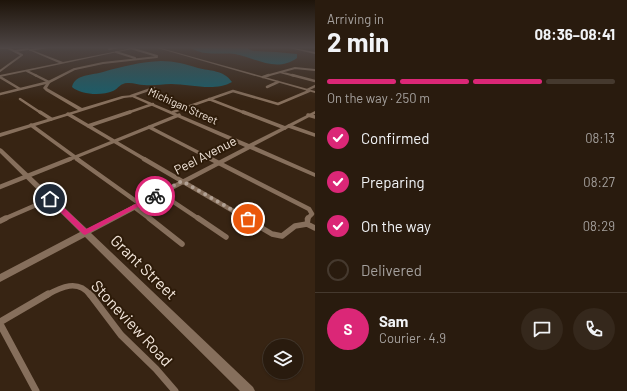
<!DOCTYPE html>
<meta charset="utf-8">
<style>
:root{--surface:#291b0e;--page:#35281c;--text:#f1f3f6;--muted:#a5a19e;--line:#45392e;--accent:#db2777}
body{margin:0;font-family:Barlow,sans-serif;background:var(--page);color:var(--text);height:100vh;display:flex;flex-direction:column;font-size:15px;white-space:nowrap}
*{box-sizing:border-box;margin:0}
p{font-size:13px;color:var(--muted)}
.icon{flex:none;width:22px;height:22px;fill:none;stroke:currentColor;stroke-width:2;stroke-linecap:round;stroke-linejoin:round}
.map{position:relative;flex:1;overflow:hidden}
.details{display:flex;flex-direction:column;background:var(--surface);width:312px}
.details>*{flex:none}
.controls{position:absolute;left:263px;top:339px;display:grid;gap:8px}
.controls a{display:grid;place-items:center;width:40px;height:40px;border-radius:50%;background:var(--surface);box-shadow:0 1px 3px #0004,0 0 0 1px var(--line);font-size:20px}
.pin{position:absolute;display:grid;place-items:center;width:34px;height:34px;color:#fff;margin:-17px;border:2px solid #fff;border-radius:50%;box-shadow:0 1px 4px #0007}
.courier{position:absolute;display:grid;place-items:center;width:40px;height:40px;margin:-20px;border:3px solid #db2777;border-radius:50%;background:#fff;color:#222;box-shadow:0 1px 5px #0007}
.summary em{font-style:normal;font-weight:700}
.summary div{display:flex;flex-direction:column-reverse}
.summary{display:flex;align-items:center;justify-content:space-between;height:68px;padding:0 12px}
h1{font-size:26px;font-weight:700;line-height:30px}
.bar{display:grid;grid-template-columns:repeat(4,1fr);gap:6px 4px;align-content:center;height:48px;padding:0 12px}
.bar i{height:5px;border-radius:3px;background:var(--line)}
.bar .on{background:var(--accent)}
.bar p{grid-column:span 4}
.line{display:flex;align-items:center;gap:10px;padding:0 12px;border-top:1px solid var(--line)}
.line div{flex:1}
.round{display:grid;place-items:center;flex:none;width:42px;height:42px;border-radius:21px;background:var(--page)}
ol{padding:0 12px;list-style:none}
li{display:flex;align-items:center;gap:12px;height:44px}
li p{margin-inline-start:auto}
li .icon{padding:4px;border-radius:50%;background:var(--accent);color:#fff;stroke-width:4}
li:last-child{color:var(--muted)}
li i{width:22px;height:22px;border:2px solid var(--line);border-radius:50%}
main{display:flex;flex:1;min-height:0}
.map>svg:first-child{display:block}
.water{fill:#165f6c}
.lines{fill:none;stroke-linecap:round;stroke-linejoin:round}
.street-far5{stroke:#866f5c;stroke-width:2}
.street-far4{stroke:#866f5c;stroke-width:2.5}
.street-far3{stroke:#866f5c;stroke-width:3.5}
.street-far2{stroke:#866f5c;stroke-width:4.5}
.street-far1{stroke:#866f5c;stroke-width:5.5}
.street{stroke:#866f5c;stroke-width:7}
.secondary{fill:#866f5c;fill-rule:evenodd}
.route{fill:#db2777}
.done{stroke:#b1a194;stroke-width:4;stroke-dasharray:0 7.2}
.labels{text-anchor:middle;stroke-width:4;stroke-linejoin:round;paint-order:stroke}
.far-street-label{font-size:11px;fill:#f2e5da;stroke:#2d1b09}
.street-label{font-size:13px;fill:#f2e5da;stroke:#2d1b09}
.near-street-label{font-size:16px;fill:#f2e5da;stroke:#2d1b09}
</style>
<main>
<div class="map">
<svg width="315" height="391" viewBox="0 0 315 391">
<rect width="100%" height="100%" fill="#372413"/>
<!-- water -->
<path class="water" d="M190,47H245L253,51L276,52L297,54V58C276,73 256,58 235,54C220,52 203,57 190,47Z
M161,61C175,61 185,64 198,68C210,71 224,70 232,82C215,92 190,84 171,84C162,84 153,86 144,85C139,85 134,83 129,83C121,82 119,88 113,91C102,96 81,95 72,87C75,74 93,75 103,72C123,66 141,62 161,61Z"/>
<g class="lines">
<!-- street-far5 -->
<path class="street-far5" d="M127,47L157,56
M312,47H315
M0,48H8L22,55L0,71
M109,49L119,47
M30,50L48,47
M15,51L28,49
M116,52L135,58
M75,69L103,63L157,57
M27,71L37,76
M280,72L295,76
M266,76L295,68L315,70"/>
<!-- street-far4 -->
<path class="street-far4" d="M35,75L49,82
M292,75L315,81
M0,77L20,89
M263,77L269,75
M267,87L278,82
M307,90L315,86
M0,94L49,82
M131,96L154,88
M20,99L41,113
M209,99L245,113
M173,112L233,91L278,104L309,91
M127,113L153,104"/>
<!-- street-far3 -->
<path class="street-far3" d="M40,112L51,119
M243,112L285,128
M68,114L146,160
M308,115L315,117
M31,125L79,160
M88,126L130,112
M289,126L315,135
M149,127L213,160
M68,160L179,115"/>
<!-- street-far2 -->
<path class="street-far2" d="M77,159L140,204
M144,159L247,219
M211,159L309,209L312,214L307,219
M0,187L70,159
M160,193L199,219
M134,207L150,219
M4,219L50,199"/>
<!-- street-far1 -->
<path class="street-far1" d="M149,218L182,244
M198,218L226,237
M245,218L272,234L282,236L295,226L307,224
M0,221L6,218
M307,224L308,218
M307,224L315,228
M47,295C61,287 78,279 90,295"/>
<!-- street -->
<path class="street" d="M90,294L121,335L156,369L175,391
M0,322L48,294
M0,324L36,391"/>
<!-- secondary -->
<path class="secondary" d="M22,47H24L63,62L138,47H141L0,77V75L59,63Z
M154,47H157L315,91V93Z
M285,47H288L315,52V54Z
M74,68L77,69L50,83L47,88L82,108L122,96L133,95L249,144L315,111V114L254,146L315,173V177L250,149L91,233L253,387L255,391H240L85,237L0,282V274L80,232L0,153V148L2,149L87,229L245,147L132,97L124,98L0,137V133L78,110L46,91L43,88L48,81Z"/>
</g>
<!-- sky -->
<linearGradient id="sky" x2="0" y2="1"><stop stop-color="#1e140a"/><stop offset="0.47" stop-color="#4d4544"/><stop offset="1" stop-color="#4d4544" stop-opacity="0"/></linearGradient>
<rect width="315" height="101" fill="url(#sky)"/>
<!-- route -->
<path class="route" d="M155,194L158,196L157,197L85,235L83,234L47,199L53,197L86,229Z"/>
<g class="lines">
<!-- done -->
<path class="done" d="M155,196L182,181L248,219"/>
</g>
<g class="labels">
<!-- far-street labels -->
<g class="far-street-label">
<text transform="translate(183 106) rotate(24)" y="4">Michigan Street</text>
</g>
<!-- street labels -->
<g class="street-label">
<text transform="translate(205 155) rotate(-27)" y="5">Peel Avenue</text>
</g>
<!-- near-street labels -->
<g class="near-street-label">
<text transform="translate(144 267) rotate(44)" y="6">Grant Street</text>
<text transform="translate(132 323) rotate(47)" y="6">Stoneview Road</text>
</g>
</g>
</svg>
<div class="controls">
<a><svg class="icon" aria-label="layers" viewBox="0 0 24 24"><path d="M12 4l9 5-9 5-9-5zM3 14l9 5 9-5"/></svg></a>
</div>
<div class="pin" style="left:248px;top:219px;background:#ea580c"><svg class="icon" aria-label="bag" viewBox="0 0 24 24"><path d="M5 8h14l-1 12H6zM9 8a3 3 0 0 1 6 0"/></svg></div>
<div class="pin" style="left:50px;top:199px;background:#1f2937"><svg class="icon" aria-label="home" viewBox="0 0 24 24"><path d="M3 11l9-7 9 7M6 9v11h12V9"/></svg></div>
<div class="courier" style="left:155px;top:196px"><svg class="icon" aria-label="bike" viewBox="0 0 24 24"><circle cx="6" cy="16" r="4"/><circle cx="18" cy="16" r="4"/><path d="M6 16l4-8h5l3 8M10 8l3 8H6M13 5h3"/></svg></div>
</div>
<section class="details">
<div class="summary"><div><h1>2 min</h1><p>Arriving in</p></div><em>08:36–08:41</em></div>
<div class="bar"><i class="on"></i><i class="on"></i><i class="on"></i><i></i><p>On the way · 250 m</p></div>
<ol>
<li><svg class="icon" aria-label="check" viewBox="0 0 24 24"><path d="M5 12l5 5 9-10"/></svg>Confirmed<p>08:13</p></li>
<li><svg class="icon" aria-label="check" viewBox="0 0 24 24"><path d="M5 12l5 5 9-10"/></svg>Preparing<p>08:27</p></li>
<li><svg class="icon" aria-label="check" viewBox="0 0 24 24"><path d="M5 12l5 5 9-10"/></svg>On the way<p>08:29</p></li>
<li><i></i>Delivered</li>
</ol>
<div class="line" style="height:72px"><b class="round" style="background:var(--accent);color:#fff">S</b><div><b>Sam</b><p>Courier · 4.9</p></div><a class="round"><svg class="icon" aria-label="chat" viewBox="0 0 24 24"><path d="M4 5h16v11H9l-5 4z"/></svg></a><a class="round"><svg class="icon" aria-label="phone" viewBox="0 0 24 24"><path d="M5 4h4l2 5-3 2q2 4 5 5l2-3 5 2v4C11 20 4 13 5 4z"/></svg></a></div>
</section>
</main>
